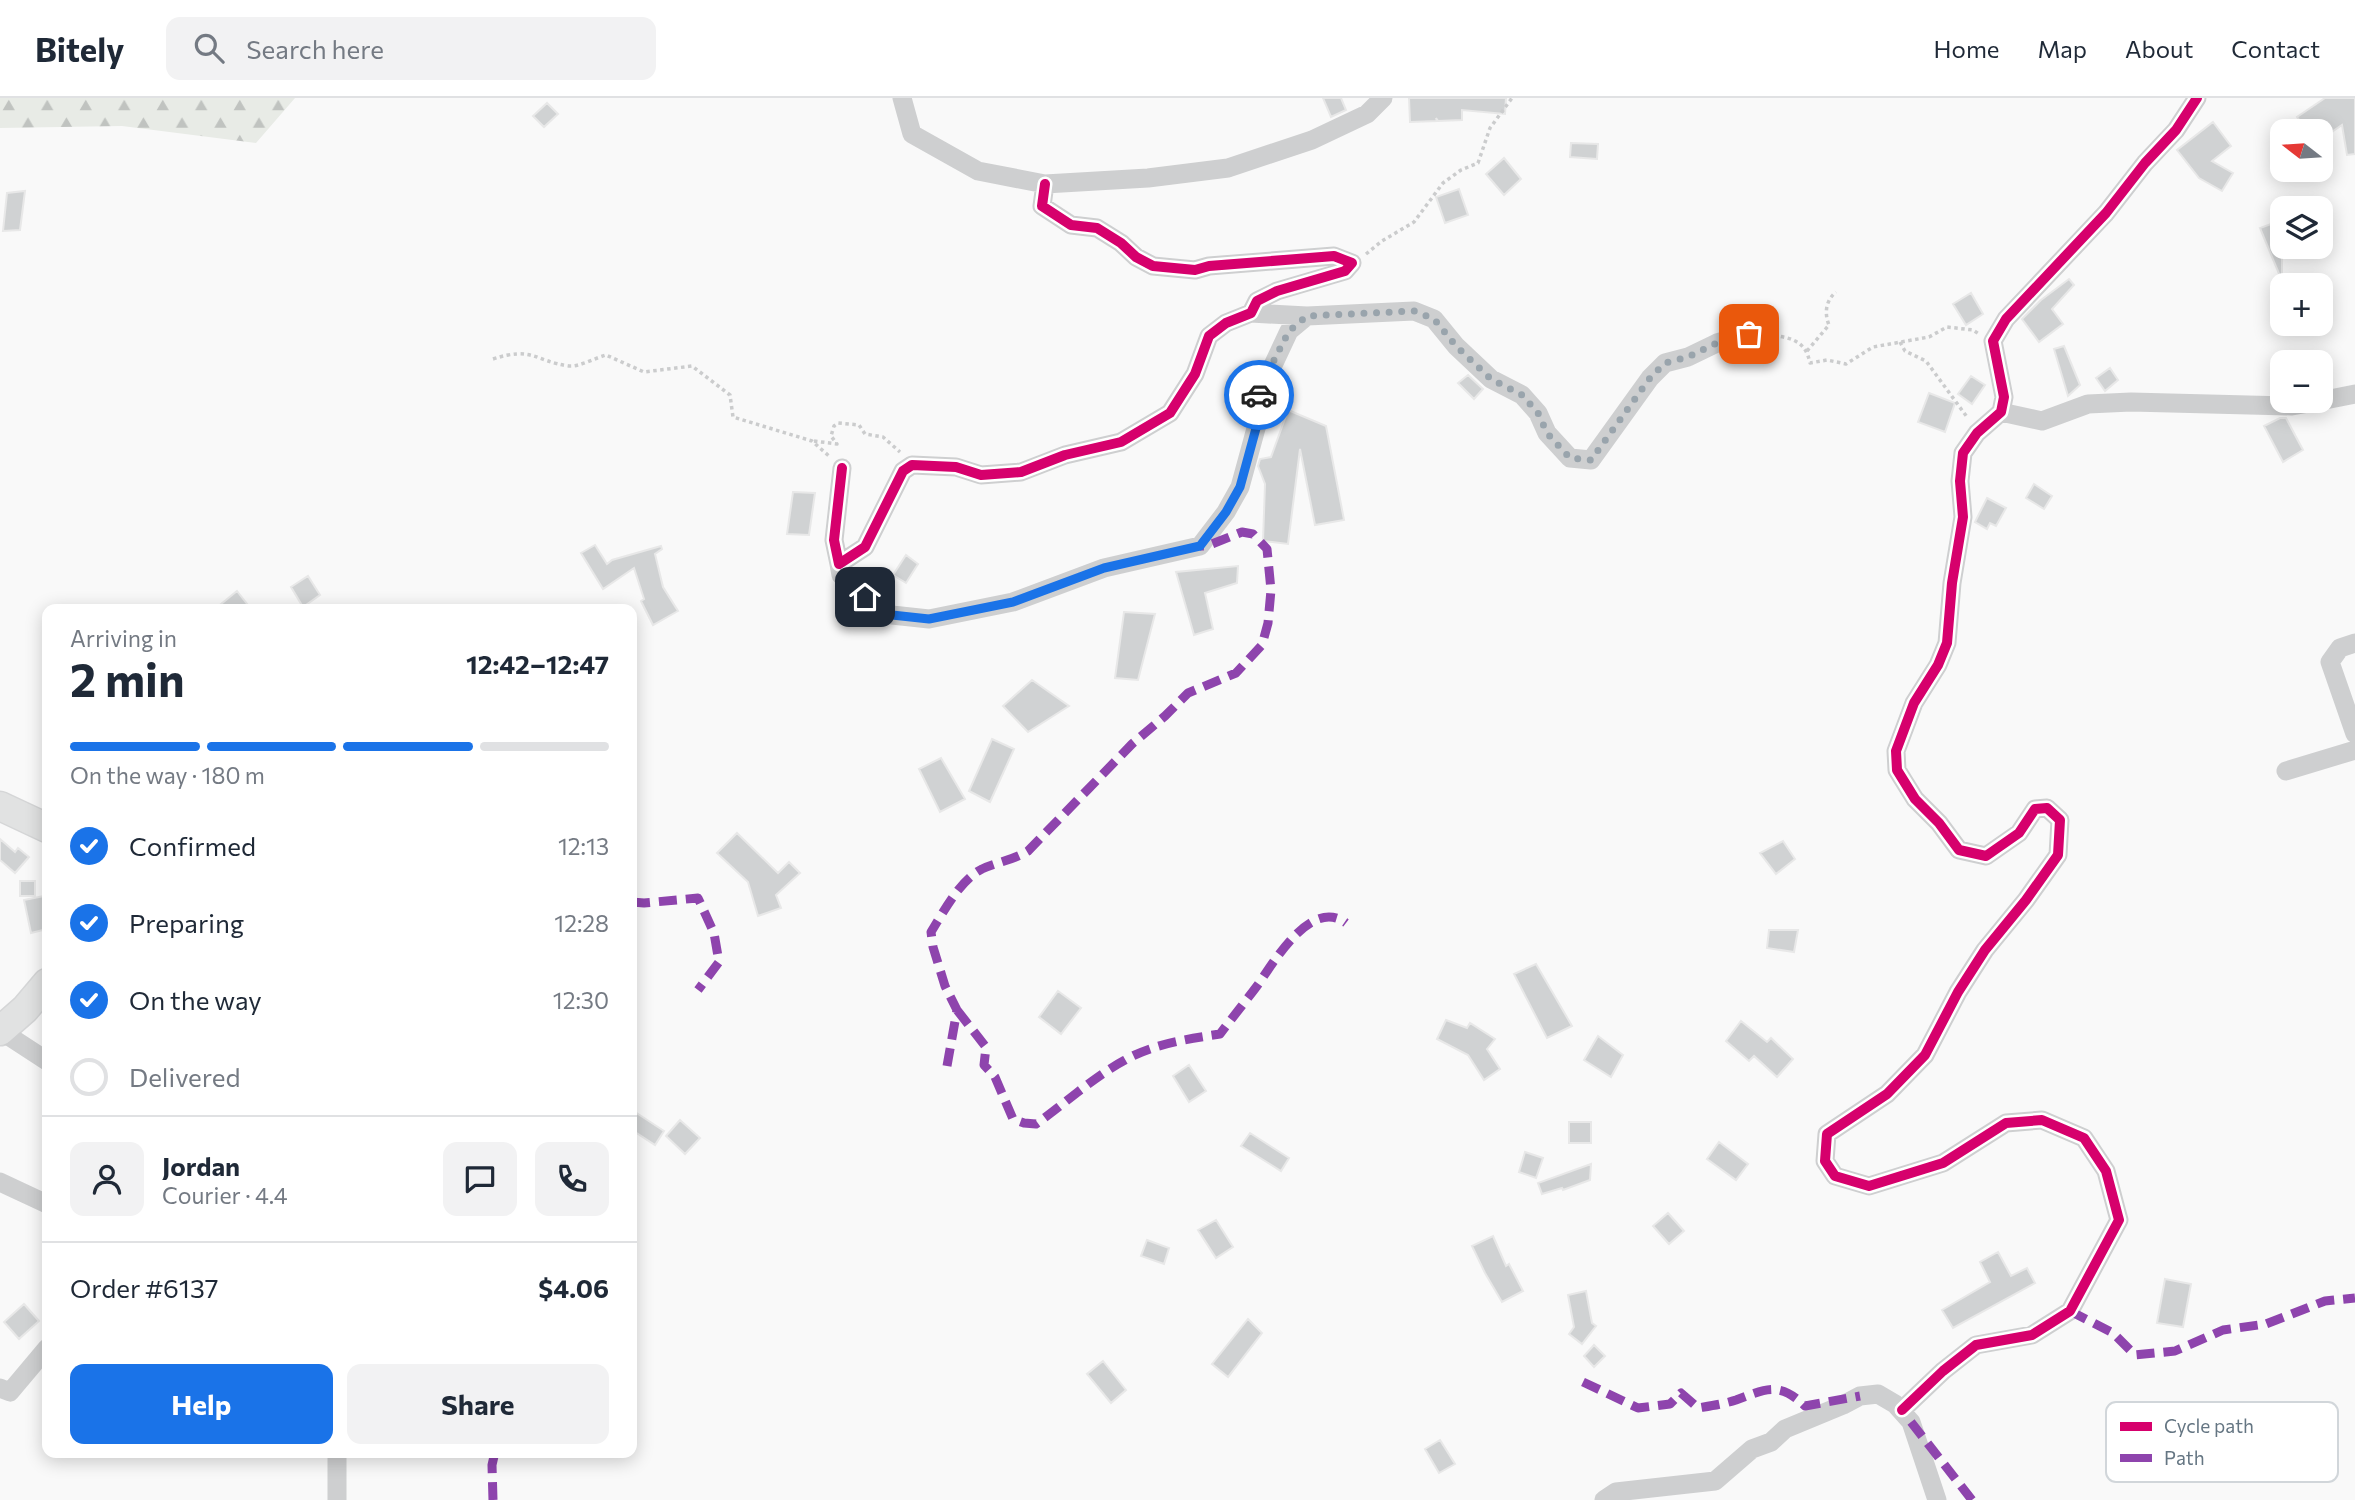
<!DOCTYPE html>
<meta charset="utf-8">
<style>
:root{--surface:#fff;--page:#f2f2f3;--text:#1f2937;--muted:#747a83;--line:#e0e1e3;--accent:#1a73e8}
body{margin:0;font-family:Commissioner,sans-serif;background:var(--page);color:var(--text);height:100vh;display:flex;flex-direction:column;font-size:26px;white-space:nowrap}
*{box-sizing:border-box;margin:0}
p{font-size:23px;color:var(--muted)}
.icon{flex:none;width:38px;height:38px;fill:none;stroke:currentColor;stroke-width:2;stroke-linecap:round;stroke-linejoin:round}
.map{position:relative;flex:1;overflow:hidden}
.side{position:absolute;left:42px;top:506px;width:595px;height:854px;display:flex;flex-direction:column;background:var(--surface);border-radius:14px;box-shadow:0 4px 18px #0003}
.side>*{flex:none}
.needle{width:46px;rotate:287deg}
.buttons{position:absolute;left:2270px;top:21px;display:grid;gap:14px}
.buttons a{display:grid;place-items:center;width:63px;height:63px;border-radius:14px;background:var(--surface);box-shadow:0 4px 18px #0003;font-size:35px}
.pin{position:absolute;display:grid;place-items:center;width:60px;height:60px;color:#fff;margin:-30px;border-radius:14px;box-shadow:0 4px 10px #0006}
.courier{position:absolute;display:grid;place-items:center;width:70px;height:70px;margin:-35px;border:5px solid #1a73e8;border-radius:50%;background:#fff;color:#222;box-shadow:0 2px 9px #0007}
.headline em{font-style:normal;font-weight:700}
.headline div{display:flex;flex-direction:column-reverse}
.headline{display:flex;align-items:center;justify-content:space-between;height:119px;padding:0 28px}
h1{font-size:46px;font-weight:700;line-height:52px}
.bar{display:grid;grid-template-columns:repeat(4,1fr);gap:10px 7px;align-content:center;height:84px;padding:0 28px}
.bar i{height:9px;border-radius:5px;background:var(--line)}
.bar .current{background:var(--accent)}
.bar p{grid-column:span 4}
.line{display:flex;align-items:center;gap:18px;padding:0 28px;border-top:2px solid var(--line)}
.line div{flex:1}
.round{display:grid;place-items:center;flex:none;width:74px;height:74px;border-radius:14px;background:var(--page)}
ol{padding:0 28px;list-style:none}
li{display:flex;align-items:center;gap:21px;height:77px}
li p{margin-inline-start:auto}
li .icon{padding:7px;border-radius:50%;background:var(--accent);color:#fff;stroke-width:4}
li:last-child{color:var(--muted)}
li i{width:38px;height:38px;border:4px solid var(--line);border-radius:50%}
.primary-button{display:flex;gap:14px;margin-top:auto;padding:14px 28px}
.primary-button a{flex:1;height:80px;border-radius:14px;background:var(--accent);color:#fff;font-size:28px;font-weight:700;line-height:80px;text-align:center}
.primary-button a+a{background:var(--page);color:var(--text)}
header{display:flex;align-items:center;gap:42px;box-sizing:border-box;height:98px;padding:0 35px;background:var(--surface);border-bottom:2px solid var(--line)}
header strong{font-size:33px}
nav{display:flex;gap:38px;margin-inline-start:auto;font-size:24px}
.search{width:490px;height:63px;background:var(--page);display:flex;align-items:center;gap:18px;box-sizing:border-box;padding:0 24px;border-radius:14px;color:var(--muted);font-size:26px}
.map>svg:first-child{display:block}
.forest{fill:url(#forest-firs)}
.building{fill:#d0d2d3;stroke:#e8e8e8;stroke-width:2}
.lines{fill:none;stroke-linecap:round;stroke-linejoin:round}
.secondary-casing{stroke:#d5d6d7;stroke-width:31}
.path{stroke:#cbcccd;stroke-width:3.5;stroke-dasharray:3.5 3.5;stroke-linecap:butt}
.street{stroke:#cecfd0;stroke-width:19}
.secondary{stroke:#e1e2e2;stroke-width:28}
.quiet{stroke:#8e44ad;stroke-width:9;stroke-dasharray:18 9;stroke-linecap:butt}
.cycleway-casing{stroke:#fff;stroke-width:15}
.cycleway{stroke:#d6006c;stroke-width:10}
.done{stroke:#99a4ac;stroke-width:7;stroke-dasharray:0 12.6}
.route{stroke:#1a73e8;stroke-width:9}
.key{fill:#fff;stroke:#d1d6da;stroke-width:2}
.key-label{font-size:19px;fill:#657683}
</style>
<header>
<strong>Bitely</strong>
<div class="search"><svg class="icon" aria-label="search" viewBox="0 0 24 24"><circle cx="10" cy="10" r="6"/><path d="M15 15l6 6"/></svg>Search here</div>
<nav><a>Home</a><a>Map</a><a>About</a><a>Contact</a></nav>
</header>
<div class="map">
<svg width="2355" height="1402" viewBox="0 0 2355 1402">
<defs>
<pattern id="forest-firs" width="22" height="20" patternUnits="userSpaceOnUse" patternTransform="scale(1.75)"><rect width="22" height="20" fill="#e8ebe6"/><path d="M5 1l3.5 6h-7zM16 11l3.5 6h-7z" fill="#c0c3c0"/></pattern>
</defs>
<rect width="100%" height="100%" fill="#f9f9f9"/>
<!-- forest -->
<path class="forest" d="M0,0H295L256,45L122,28L0,30Z"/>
<!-- building -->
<path class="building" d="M1323,0H1341L1346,12L1331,19Z
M1409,0H1506L1505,16L1462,12V22L1438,23L1436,20L1437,23L1410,24Z
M2325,0H2355V56L2347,57L2342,27L2320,42V33H2308L2297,19Z
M547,5L558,16L544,29L533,18Z
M2213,24L2231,48L2212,63L2233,75L2222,93L2199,80L2177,52Z
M1571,45L1598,46L1597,61L1570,59Z
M1504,60L1521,81L1504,97L1486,76Z
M1459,91L1468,117L1445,125L1436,99Z
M25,93L20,132L3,133L7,95Z
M2282,122V183L2260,130Z
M2069,181L2074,187L2052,211L2063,226L2039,244L2022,221L2041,202Z
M1971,195L1983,216L1966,227L1953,206Z
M2064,248L2080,287L2068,298L2054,251Z
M2110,270L2118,282L2105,293L2096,280Z
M1468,277L1483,291L1474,301L1458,285Z
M1971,278L1985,287L1972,306L1958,296Z
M1929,295L1955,305L1945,334L1918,324Z
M1288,312L1326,328L1344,422L1315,427L1300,351L1288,446L1263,443L1265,386L1258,368L1260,361L1271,359Z
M2280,320H2286L2303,352L2283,364L2264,328Z
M2034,386L2052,398L2044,411L2026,400Z
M793,394L815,395L809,437L787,436Z
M1987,400L2006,410L1996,428L1990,425L1987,431L1975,424Z
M595,447L607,466L612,462L661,448L662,451L655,456L663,489L678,513L653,527L641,503L644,501L634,470L603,491L581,455Z
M906,457L918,466L906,485L893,477Z
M1238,468L1237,485L1205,495L1213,531L1194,537L1176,474Z
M308,478L320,497L303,509L291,489Z
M237,493L251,511H215Z
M1124,514L1155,516L1138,582L1115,580Z
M1032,582L1069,608L1028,634L1003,608Z
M992,641L1014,651L990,704L969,693Z
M941,660L965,701L940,714L919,671Z
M737,735L778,775L789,764L800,775L776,797L781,810L758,818L748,784L717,755Z
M0,741L15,754L18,750L29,759L15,775L0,762Z
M1783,743L1795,761L1776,776L1760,755Z
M20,783H35V798H20Z
M44,798L47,814V831L31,835L24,802Z
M1769,832H1798L1794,854L1767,850Z
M1536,866L1572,928L1547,940L1514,876Z
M1058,893L1081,910L1061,936L1039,919Z
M1446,922L1467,930L1470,925L1495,941L1487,951L1500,971L1484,982L1468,957L1437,941Z
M1741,923L1767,944L1771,940L1793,961L1777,979L1754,958L1749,963L1726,943Z
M1598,938L1623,957L1611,979L1584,962Z
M1189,967L1206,993L1189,1004L1173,978Z
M632,1012L664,1033L655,1047L632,1032Z
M680,1022L700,1040L685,1056L666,1038Z
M1569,1024H1591V1045H1569Z
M1250,1035L1289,1060L1281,1073L1241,1048Z
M1719,1044L1748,1066L1736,1082L1707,1061Z
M1525,1054L1543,1060L1536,1080L1519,1074Z
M1591,1066L1590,1082L1563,1092L1562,1090L1542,1096L1538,1085Z
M1668,1115L1684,1133L1669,1146L1653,1128Z
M1216,1122L1233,1149L1216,1160L1198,1132Z
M1493,1138L1506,1168L1509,1166L1523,1193L1502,1204L1485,1175L1472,1148Z
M1147,1142L1169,1150L1164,1166L1141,1158Z
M1998,1154L2011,1178L2027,1170L2035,1185L1953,1230L1942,1212L1990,1184L1980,1164Z
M2165,1181L2191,1186L2183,1229L2157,1225Z
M1586,1193L1592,1225L1596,1228L1582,1246L1569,1236L1574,1229L1568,1197Z
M24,1206L39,1223L19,1241L4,1224Z
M1248,1221L1262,1235L1228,1279L1212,1266Z
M1594,1247L1605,1258L1594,1269L1584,1258Z
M1103,1263L1126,1292L1111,1305L1087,1276Z
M1440,1342L1455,1366L1439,1375L1425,1351Z"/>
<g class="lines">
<!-- secondary casing -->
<g class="secondary-casing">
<path id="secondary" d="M0,708L47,730
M0,933L25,911L47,885"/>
</g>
<!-- path -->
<path class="path" d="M1366,156L1382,143L1414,124L1443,85L1461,72L1478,65L1490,30L1512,0
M1767,236C1788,240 1805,240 1810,265L1827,262L1846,266L1873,249L1929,239L1947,229L1973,232L1979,236
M1900,244L1905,253L1926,263L1967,319
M1807,253L1829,227C1824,215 1826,202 1836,194
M493,261C533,248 534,263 569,268C579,269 595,260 606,257L644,274L692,268L730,297L733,319L812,343L829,358
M814,343L837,346L831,338L834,328L838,325L859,327L865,336L883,339L900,354"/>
<!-- street -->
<path class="street" d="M902,0L912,36L978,73L1045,86L1148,80L1228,70L1312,42L1367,16L1383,0
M1251,215L1307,218L1414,213L1434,221L1456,248L1491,281L1522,297L1538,315L1547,335L1570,360L1591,362L1650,280L1665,265L1688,259L1717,245L1749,236
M2320,303L2355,296
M2001,314L2042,323L2088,306L2131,304L2292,308L2320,303
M842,370L834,442L839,466L865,449L903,373L912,367L956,369L981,377L1021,374L1065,357L1121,344L1170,315L1195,276L1209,238L1226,225L1251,215L1257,203L1277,193L1345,173L1352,165L1334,158L1209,168L1195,172L1153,168L1136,159L1121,145L1097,130L1071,127L1042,108L1045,86
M839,466L841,477L865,499L892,517L929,521L1013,504L1104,470L1200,448L1226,414L1240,389L1261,312L1259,297L1289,233L1307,218
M2355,545L2340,550L2330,564L2355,636
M2286,673L2355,652
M1,933L47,963
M0,1084L47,1106
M0,1290L10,1294L47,1250
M1902,1312L1943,1273L1976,1247L2032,1237L2070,1213L2119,1122L2106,1073L2084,1040L2042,1022L2006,1025L1943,1065L1869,1088L1835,1078L1825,1063L1827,1036L1887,996L1925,957L1958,894L1985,852L2026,802L2058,757L2060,722L2047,710L2035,711L2019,735L1986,758L1959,752L1939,725L1915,701L1897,672L1896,653L1914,605L1938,567L1947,545L1952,485L1963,419L1960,383L1963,355L1977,335L2001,314L2004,299L1993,243L2006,221L2106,115L2145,65L2176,32L2197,0
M337,1402V1354
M1604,1402L1616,1394L1715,1383L1752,1351L1771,1344L1785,1331L1843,1307L1860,1298L1878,1296L1895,1306L1911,1324L1937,1402"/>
<!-- secondary -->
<use href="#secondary" class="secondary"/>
<!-- quiet -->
<path class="quiet" d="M632,804L644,805L698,800L714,835L719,864L698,892
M957,912L986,949L984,967L995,979L1013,1021L1024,1025L1036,1026C1064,1006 1095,978 1125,962C1153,946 1188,941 1220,936C1232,920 1245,904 1257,888C1274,864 1311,799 1346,825
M947,968L957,912L945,888L933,849L931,834C944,813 960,782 982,771C998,764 1013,762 1028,753L1132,646L1165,618L1188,595L1236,575L1262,547L1268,525L1271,492L1267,451L1253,436L1242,434L1207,448H1200
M2070,1213L2113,1235L2135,1257L2175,1253L2223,1232L2266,1226L2325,1203L2355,1200
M1583,1284L1638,1310L1670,1306L1681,1295L1698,1310C1710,1308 1724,1306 1736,1302C1766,1291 1779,1283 1805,1308L1860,1298
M1911,1324L1972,1402
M493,1402L492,1367L495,1354"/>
<!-- cycleway casing -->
<g class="cycleway-casing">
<path id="cycleway" d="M842,370L834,442L839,466L865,449L903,373L912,367L956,369L981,377L1021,374L1065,357L1121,344L1170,315L1195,276L1209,238L1226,225L1251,215L1257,203L1277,193L1345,173L1352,165L1334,158L1209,168L1195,172L1153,168L1136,159L1121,145L1097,130L1071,127L1042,108L1045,86
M1902,1312L1943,1273L1976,1247L2032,1237L2070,1213L2119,1122L2106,1073L2084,1040L2042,1022L2006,1025L1943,1065L1869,1088L1835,1078L1825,1063L1827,1036L1887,996L1925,957L1958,894L1985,852L2026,802L2058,757L2060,722L2047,710L2035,711L2019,735L1986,758L1959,752L1939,725L1915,701L1897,672L1896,653L1914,605L1938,567L1947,545L1952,485L1963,419L1960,383L1963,355L1977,335L2001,314L2004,299L1993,243L2006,221L2106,115L2145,65L2176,32L2197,0"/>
</g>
<!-- cycleway -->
<use href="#cycleway" class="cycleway"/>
</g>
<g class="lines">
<!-- done -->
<path class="done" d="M1259,297L1268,274L1289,233L1307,218L1414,213L1434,221L1456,248L1491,281L1522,297L1538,315L1547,335L1570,360L1591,362L1650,280L1665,265L1688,259L1717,245L1749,236"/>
<!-- route -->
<path class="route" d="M865,499L892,517L929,521L1013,504L1104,470L1200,448L1226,414L1240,389L1261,312L1259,297"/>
</g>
<!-- legend -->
<rect x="2106" y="1304" width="232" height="80" rx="10" class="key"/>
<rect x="2120" y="1324" width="32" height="9" fill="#d6006c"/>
<rect x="2120" y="1356" width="32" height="8" fill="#8e44ad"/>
<g class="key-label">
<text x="2164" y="1335">Cycle path</text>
<text x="2164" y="1367">Path</text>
</g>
</svg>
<div class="buttons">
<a><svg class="needle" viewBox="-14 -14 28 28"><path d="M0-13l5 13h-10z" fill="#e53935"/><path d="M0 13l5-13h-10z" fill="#747a83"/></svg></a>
<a><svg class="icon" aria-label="layers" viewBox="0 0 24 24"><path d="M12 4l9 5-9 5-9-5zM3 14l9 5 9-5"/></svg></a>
<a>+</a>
<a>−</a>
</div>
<div class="pin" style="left:1749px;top:236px;background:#ea580c"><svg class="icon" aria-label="bag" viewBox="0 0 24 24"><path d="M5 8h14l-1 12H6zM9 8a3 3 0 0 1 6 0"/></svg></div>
<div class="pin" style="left:865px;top:499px;background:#1f2937"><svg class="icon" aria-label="home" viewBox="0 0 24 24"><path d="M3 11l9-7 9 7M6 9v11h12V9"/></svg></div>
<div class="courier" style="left:1259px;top:297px"><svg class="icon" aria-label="car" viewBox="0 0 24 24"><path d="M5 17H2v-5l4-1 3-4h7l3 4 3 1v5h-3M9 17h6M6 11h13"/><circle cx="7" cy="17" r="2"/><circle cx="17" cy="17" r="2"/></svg></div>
<section class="side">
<div class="headline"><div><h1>2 min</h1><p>Arriving in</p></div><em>12:42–12:47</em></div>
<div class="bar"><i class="current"></i><i class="current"></i><i class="current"></i><i></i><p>On the way · 180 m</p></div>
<ol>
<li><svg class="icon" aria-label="check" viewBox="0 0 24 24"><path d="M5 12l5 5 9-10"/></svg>Confirmed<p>12:13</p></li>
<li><svg class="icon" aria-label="check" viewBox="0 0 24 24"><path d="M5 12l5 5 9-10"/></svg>Preparing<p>12:28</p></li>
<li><svg class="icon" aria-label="check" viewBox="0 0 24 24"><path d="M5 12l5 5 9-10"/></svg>On the way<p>12:30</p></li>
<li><i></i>Delivered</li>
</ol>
<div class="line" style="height:126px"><a class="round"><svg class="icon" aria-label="person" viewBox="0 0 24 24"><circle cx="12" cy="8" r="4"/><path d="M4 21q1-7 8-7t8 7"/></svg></a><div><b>Jordan</b><p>Courier · 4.4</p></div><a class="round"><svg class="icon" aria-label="chat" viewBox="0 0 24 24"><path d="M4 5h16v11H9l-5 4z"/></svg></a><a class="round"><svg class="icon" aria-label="phone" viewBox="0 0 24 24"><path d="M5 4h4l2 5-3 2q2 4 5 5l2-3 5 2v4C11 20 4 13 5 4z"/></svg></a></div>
<div class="line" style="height:91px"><div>Order #6137</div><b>$4.06</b></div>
<div class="primary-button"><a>Help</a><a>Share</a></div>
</section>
</div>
